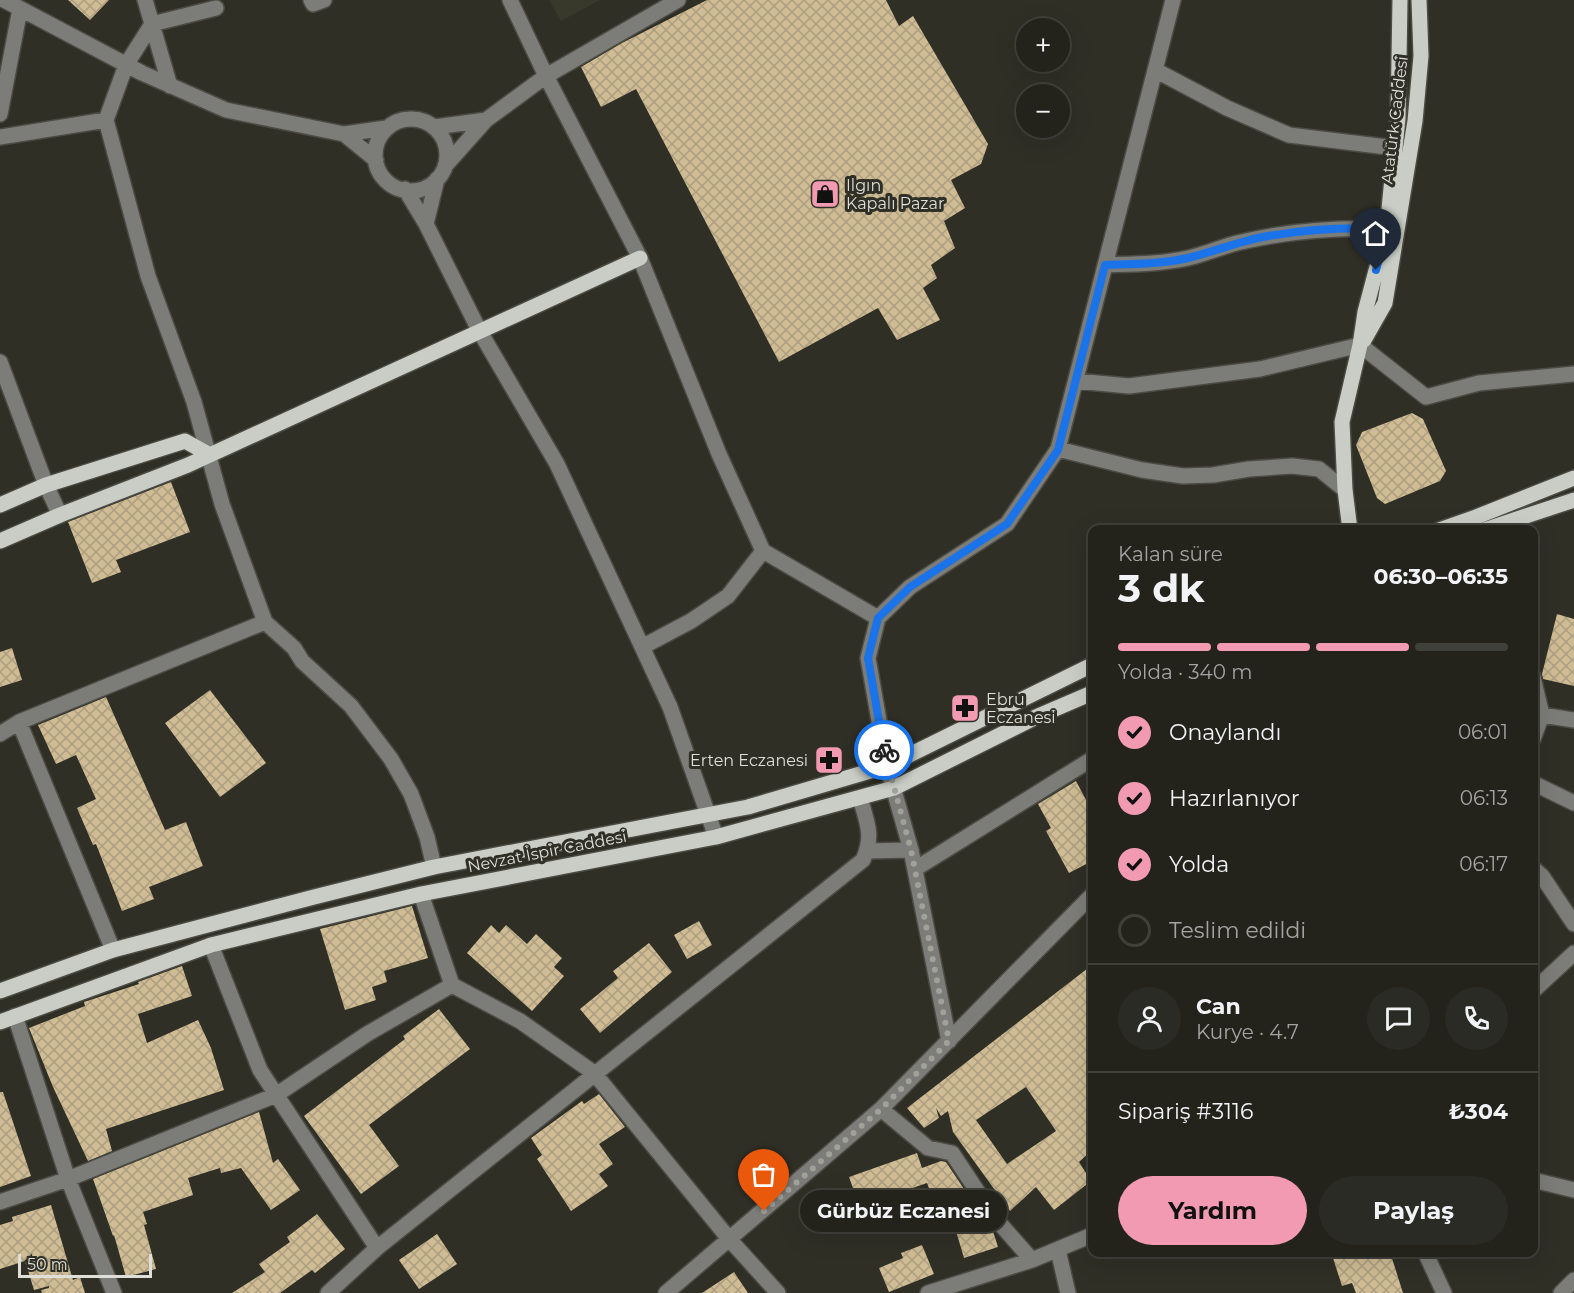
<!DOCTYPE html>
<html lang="tr">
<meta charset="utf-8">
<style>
:root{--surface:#23231c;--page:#2b2b25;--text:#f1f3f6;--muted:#a3a4a3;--line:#40403b;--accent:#f19ab1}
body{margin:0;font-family:Montserrat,sans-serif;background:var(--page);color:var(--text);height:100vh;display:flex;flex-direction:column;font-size:22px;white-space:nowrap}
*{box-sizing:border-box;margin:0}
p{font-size:20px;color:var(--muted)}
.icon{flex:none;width:33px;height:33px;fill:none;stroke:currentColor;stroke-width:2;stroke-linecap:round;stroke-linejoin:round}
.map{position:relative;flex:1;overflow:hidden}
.sheet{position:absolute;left:1088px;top:525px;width:450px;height:732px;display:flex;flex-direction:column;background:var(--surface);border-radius:12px;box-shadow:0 6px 24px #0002,0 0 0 2px var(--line)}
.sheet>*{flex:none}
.buttons{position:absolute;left:1016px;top:18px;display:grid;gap:12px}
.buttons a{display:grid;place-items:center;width:54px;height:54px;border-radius:50%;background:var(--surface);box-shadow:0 6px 24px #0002,0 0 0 2px var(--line);font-size:30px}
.scale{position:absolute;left:18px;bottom:15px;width:134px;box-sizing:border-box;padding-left:6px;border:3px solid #dfdfd9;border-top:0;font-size:16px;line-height:21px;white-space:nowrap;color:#dfdfd9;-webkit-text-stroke:4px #2f2f26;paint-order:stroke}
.pin{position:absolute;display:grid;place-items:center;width:51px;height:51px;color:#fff;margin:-62px -26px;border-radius:50% 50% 50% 0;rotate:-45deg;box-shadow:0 0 6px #0007}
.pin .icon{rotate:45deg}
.courier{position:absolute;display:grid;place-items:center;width:60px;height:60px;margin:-30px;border:4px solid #1a73e8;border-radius:50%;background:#fff;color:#222;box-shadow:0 2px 8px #0007}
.bubble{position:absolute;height:42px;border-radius:21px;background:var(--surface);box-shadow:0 6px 24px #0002,0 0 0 2px var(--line);font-size:20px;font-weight:700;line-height:42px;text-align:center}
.head em{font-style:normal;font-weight:700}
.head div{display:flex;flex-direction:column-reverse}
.head{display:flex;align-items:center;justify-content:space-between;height:102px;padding:0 30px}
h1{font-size:39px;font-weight:700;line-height:45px}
.bar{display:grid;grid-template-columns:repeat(4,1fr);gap:9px 6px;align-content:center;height:72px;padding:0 30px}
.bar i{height:8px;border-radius:4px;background:var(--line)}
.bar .active{background:var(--accent)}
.bar p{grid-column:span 4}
.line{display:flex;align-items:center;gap:15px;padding:0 30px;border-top:2px solid var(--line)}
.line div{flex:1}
.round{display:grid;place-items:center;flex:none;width:63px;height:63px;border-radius:32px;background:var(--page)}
ol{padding:0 30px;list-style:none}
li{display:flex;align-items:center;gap:18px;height:66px}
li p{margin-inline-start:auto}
li .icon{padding:6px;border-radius:50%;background:var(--accent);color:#111;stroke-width:4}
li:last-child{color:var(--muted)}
li i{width:33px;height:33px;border:3px solid var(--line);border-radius:50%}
.primary-button{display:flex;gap:12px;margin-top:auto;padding:12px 30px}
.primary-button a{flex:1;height:69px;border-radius:36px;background:var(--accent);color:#111;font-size:24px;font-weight:700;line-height:69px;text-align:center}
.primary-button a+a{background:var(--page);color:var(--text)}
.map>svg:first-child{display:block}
.built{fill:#39392b}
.building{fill:url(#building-cross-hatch);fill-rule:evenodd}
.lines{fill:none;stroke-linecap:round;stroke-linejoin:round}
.minor-casing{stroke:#4b4b43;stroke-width:18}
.major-casing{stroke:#4b4b43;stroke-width:18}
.minor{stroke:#7c7d79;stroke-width:15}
.major{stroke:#c9cdc5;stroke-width:15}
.done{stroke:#a1a19a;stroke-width:6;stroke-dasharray:0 10.8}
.route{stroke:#1a73e8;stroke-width:8}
.labels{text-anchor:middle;stroke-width:6;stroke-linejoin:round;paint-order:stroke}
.street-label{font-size:16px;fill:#dfdfd9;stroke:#2f2f26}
.poi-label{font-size:16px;fill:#dfdfd9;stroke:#2f2f26;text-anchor:start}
</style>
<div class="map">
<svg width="1574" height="1293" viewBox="0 0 1574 1293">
<defs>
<pattern id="building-cross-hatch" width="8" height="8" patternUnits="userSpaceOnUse" patternTransform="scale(1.5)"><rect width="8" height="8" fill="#cfbc94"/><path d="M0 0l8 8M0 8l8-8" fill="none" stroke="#ac9e7f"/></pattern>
</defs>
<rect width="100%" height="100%" fill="#2f2f26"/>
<!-- built -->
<path class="built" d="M549,0H600L561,21Z"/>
<!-- building -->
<path class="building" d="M68,0H109L90,20Z
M707,0H886L899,26L913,16L988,144L981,164L951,180L965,208L944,221L955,248L931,265L937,278L923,288L940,320L897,340L878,308L779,362L636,89L601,107L581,67L622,43Z
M1412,413L1423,419L1446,471L1440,481L1385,504L1377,498L1356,445L1362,432Z
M171,482L190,532L116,560L121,572L92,583L68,522Z
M1557,614L1574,619V686L1543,679L1542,674Z
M12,648L22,680L0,687V652Z
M210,690L266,763L220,797L165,723Z
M106,697L165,830L186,822L203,866L149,887L154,899L122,911L96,844L93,845L77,808L96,799L76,755L56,764L38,725Z
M1076,781L1092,811V861L1069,873L1046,831L1051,828L1038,804Z
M412,906L428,958L384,971L387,982L372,987L376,1000L345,1010L320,929Z
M699,921L712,945L687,959L674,935Z
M491,925L499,933L506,925L527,944L536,934L562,958L554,967L564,976L532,1011L467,953Z
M649,943L672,972L600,1033L580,1009L618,978L613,971Z
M1092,965V1150L1079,1162L1091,1181L1054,1210L1036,1187L1010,1211L953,1132L948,1111L941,1116L936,1108L939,1118L924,1128L907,1108ZM1026,1087L1056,1131L1007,1164L976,1120Z
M182,966L192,996L138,1014L147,1043L198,1020L211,1048L224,1090L106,1129L112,1151L88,1161L53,1087L29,1028L85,1006L84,1002L139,984L138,982Z
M439,1009L470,1049L369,1125L399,1166L361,1194L304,1116L405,1039L403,1036Z
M0,1092H3L31,1176L0,1187Z
M599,1094L625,1127L599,1144L613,1164L599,1174L608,1186L571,1211L537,1159L542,1155L531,1138L582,1101L584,1104Z
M259,1112L273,1163L278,1159L300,1190L271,1210L241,1168L221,1173L220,1168L188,1178L193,1195L143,1212L147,1224L144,1225L156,1269L126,1277L114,1235L113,1236L93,1179Z
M917,1153L922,1168L941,1161L946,1162L964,1189L977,1224L986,1222L993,1231L998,1247L964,1258L953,1221L943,1225L927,1183L884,1198L893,1225L869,1233L849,1177Z
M51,1205L73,1280L80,1277L85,1293H42L41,1290L49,1288V1286L34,1290L25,1261L0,1269V1225L13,1221L12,1217Z
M317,1214L345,1249L315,1273L312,1270L280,1293H232L265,1272L259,1264L290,1242L287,1237Z
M437,1234L457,1264L419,1289L399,1260Z
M922,1245L934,1274L889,1292L879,1268L903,1258L901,1253Z
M1331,1252H1390L1403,1293H1356L1352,1283L1342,1286Z
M734,1272L748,1293H702Z"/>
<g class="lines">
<!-- minor casing -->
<g class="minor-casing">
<path id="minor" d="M4,0L142,73L226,110L344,134L386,128
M145,0L170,86
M311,0L313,4L324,0
M510,0L546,76L640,258L719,454L763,551L878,618
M216,8L152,24L126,65L106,120L148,276L194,402L222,504L265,622L294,648L302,661L351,706L391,759L411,794L427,837L434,867
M1155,70L1227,108L1289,135L1395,148
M0,114L20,9
M375 155a36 36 0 1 1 72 0a36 36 0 1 1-72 0Z
M435,127L486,120
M344,134L376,160
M0,137L106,120
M445,166L486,120L546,76L678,0
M405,189L426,224L479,330L557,464L670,707L716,837
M426,224L437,179
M1105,265C1133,264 1161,264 1188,258C1206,254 1223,246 1241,242C1288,231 1339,227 1387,229
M0,362L46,485L60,515
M1076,381L1129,386L1260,369L1360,345L1426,397L1479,383L1574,374
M1058,449L1142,470L1183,476L1213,475L1249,469L1292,466L1319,469L1345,490
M642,647L691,621L728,596L763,551
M1533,677L1542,715L1533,739
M1542,715L1574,720
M19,722L113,950
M0,734L19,722L265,622
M1533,783L1574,803
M867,851L911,850
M1533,868L1542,876L1574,924
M915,869L1092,759
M421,894L452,985L520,1021L594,1073L730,1240L778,1293
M211,945L260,1070L377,1248
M1533,991L1574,953
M15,1016L68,1179L114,1293
M949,1041L911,850L887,766L868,658L878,618L910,587L1007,524L1058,449L1173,0
M881,1109L928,1148L952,1153L995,1218L1032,1260
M1533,1180L1574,1190
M0,1202L68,1179L276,1095L367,1034L452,985
M1058,1250L1068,1293
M1425,1252L1444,1293
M328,1293L377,1248L863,860C874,836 867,822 860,798
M666,1293L881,1109L1092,895
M928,1293L1032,1260L1092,1235
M1561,1293L1574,1280"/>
</g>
<!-- major casing -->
<g class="major-casing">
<path id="major" d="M1364,340L1385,303L1415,121L1421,56L1419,0
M0,505L46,485L185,441L210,455
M1350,530L1345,490L1342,422L1360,345L1365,312L1387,229L1398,118L1400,0
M1439,530L1476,517L1574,478
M1484,530L1574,500
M0,541L60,515L188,465L640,258
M0,991L113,950L314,897L434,867L748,807L887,766L1092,665
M0,1022L211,945L421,894L716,837L894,788L1036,717L1092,693"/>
</g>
<!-- minor -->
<use href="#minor" class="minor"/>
<!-- major -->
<use href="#major" class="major"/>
</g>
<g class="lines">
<!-- done -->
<path class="done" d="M764,1211L881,1109L949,1041L911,850L884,750"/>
<!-- route -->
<path class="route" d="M884,750L868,658L878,618L910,587L1007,524L1058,450L1105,265C1133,264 1161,264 1188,258C1213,252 1237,242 1263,237C1301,230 1348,227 1387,229L1376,270"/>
</g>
<!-- icons -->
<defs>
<g id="shop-square" transform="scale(1.5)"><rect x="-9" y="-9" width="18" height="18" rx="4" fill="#f19ab1" stroke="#2f2f26"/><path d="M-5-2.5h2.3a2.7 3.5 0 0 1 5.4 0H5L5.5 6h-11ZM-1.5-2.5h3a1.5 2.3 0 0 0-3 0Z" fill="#111"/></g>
<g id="pharmacy-square" transform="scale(1.5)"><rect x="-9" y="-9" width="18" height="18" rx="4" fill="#f19ab1" stroke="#2f2f26"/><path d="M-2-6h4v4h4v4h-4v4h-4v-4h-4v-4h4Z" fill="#111"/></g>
</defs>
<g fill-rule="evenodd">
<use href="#shop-square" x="825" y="194"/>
<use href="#pharmacy-square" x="965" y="708"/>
<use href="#pharmacy-square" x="829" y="760"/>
</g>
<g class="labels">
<!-- street labels -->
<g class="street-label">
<text transform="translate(1394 120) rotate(-83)" y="6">Atatürk Caddesi</text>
<text transform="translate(547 851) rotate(-11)" y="6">Nevzat İspir Caddesi</text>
</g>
<!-- poi labels -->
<g class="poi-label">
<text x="846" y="191">Ilgın<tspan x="846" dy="18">Kapalı Pazar</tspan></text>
<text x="986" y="705">Ebru<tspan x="986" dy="18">Eczanesi</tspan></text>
<text x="808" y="766" text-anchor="end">Erten Eczanesi</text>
</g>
</g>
</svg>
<div class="buttons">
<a>+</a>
<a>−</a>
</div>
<div class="scale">50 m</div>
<div class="pin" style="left:764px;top:1211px;background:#ea580c"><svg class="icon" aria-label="bag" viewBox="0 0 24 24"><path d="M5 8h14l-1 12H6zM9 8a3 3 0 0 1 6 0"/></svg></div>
<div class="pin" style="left:1376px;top:270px;background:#1f2937"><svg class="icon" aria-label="home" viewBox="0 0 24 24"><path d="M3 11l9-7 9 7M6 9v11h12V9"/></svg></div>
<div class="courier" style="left:884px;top:750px"><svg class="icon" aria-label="bike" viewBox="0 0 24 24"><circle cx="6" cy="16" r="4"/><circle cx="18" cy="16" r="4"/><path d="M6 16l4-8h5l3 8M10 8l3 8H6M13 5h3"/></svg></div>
<div class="bubble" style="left:800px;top:1190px;width:207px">Gürbüz Eczanesi</div>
<section class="sheet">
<div class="head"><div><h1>3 dk</h1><p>Kalan süre</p></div><em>06:30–06:35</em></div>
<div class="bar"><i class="active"></i><i class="active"></i><i class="active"></i><i></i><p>Yolda · 340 m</p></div>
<ol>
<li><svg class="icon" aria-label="check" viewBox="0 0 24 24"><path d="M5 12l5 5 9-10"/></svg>Onaylandı<p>06:01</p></li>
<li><svg class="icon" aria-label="check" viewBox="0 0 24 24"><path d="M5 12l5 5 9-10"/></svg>Hazırlanıyor<p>06:13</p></li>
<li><svg class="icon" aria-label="check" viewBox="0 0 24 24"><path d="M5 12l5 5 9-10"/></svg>Yolda<p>06:17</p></li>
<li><i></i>Teslim edildi</li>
</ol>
<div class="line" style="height:108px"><a class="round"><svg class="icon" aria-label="person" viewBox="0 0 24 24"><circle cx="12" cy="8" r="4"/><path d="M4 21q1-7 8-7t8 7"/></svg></a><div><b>Can</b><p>Kurye · 4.7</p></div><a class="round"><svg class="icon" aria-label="chat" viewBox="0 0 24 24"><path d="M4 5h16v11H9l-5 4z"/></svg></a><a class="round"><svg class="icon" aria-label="phone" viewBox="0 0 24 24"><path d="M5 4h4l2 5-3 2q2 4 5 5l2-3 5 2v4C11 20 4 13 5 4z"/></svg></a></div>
<div class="line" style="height:78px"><div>Sipariş #3116</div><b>₺304</b></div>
<div class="primary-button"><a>Yardım</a><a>Paylaş</a></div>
</section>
</div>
